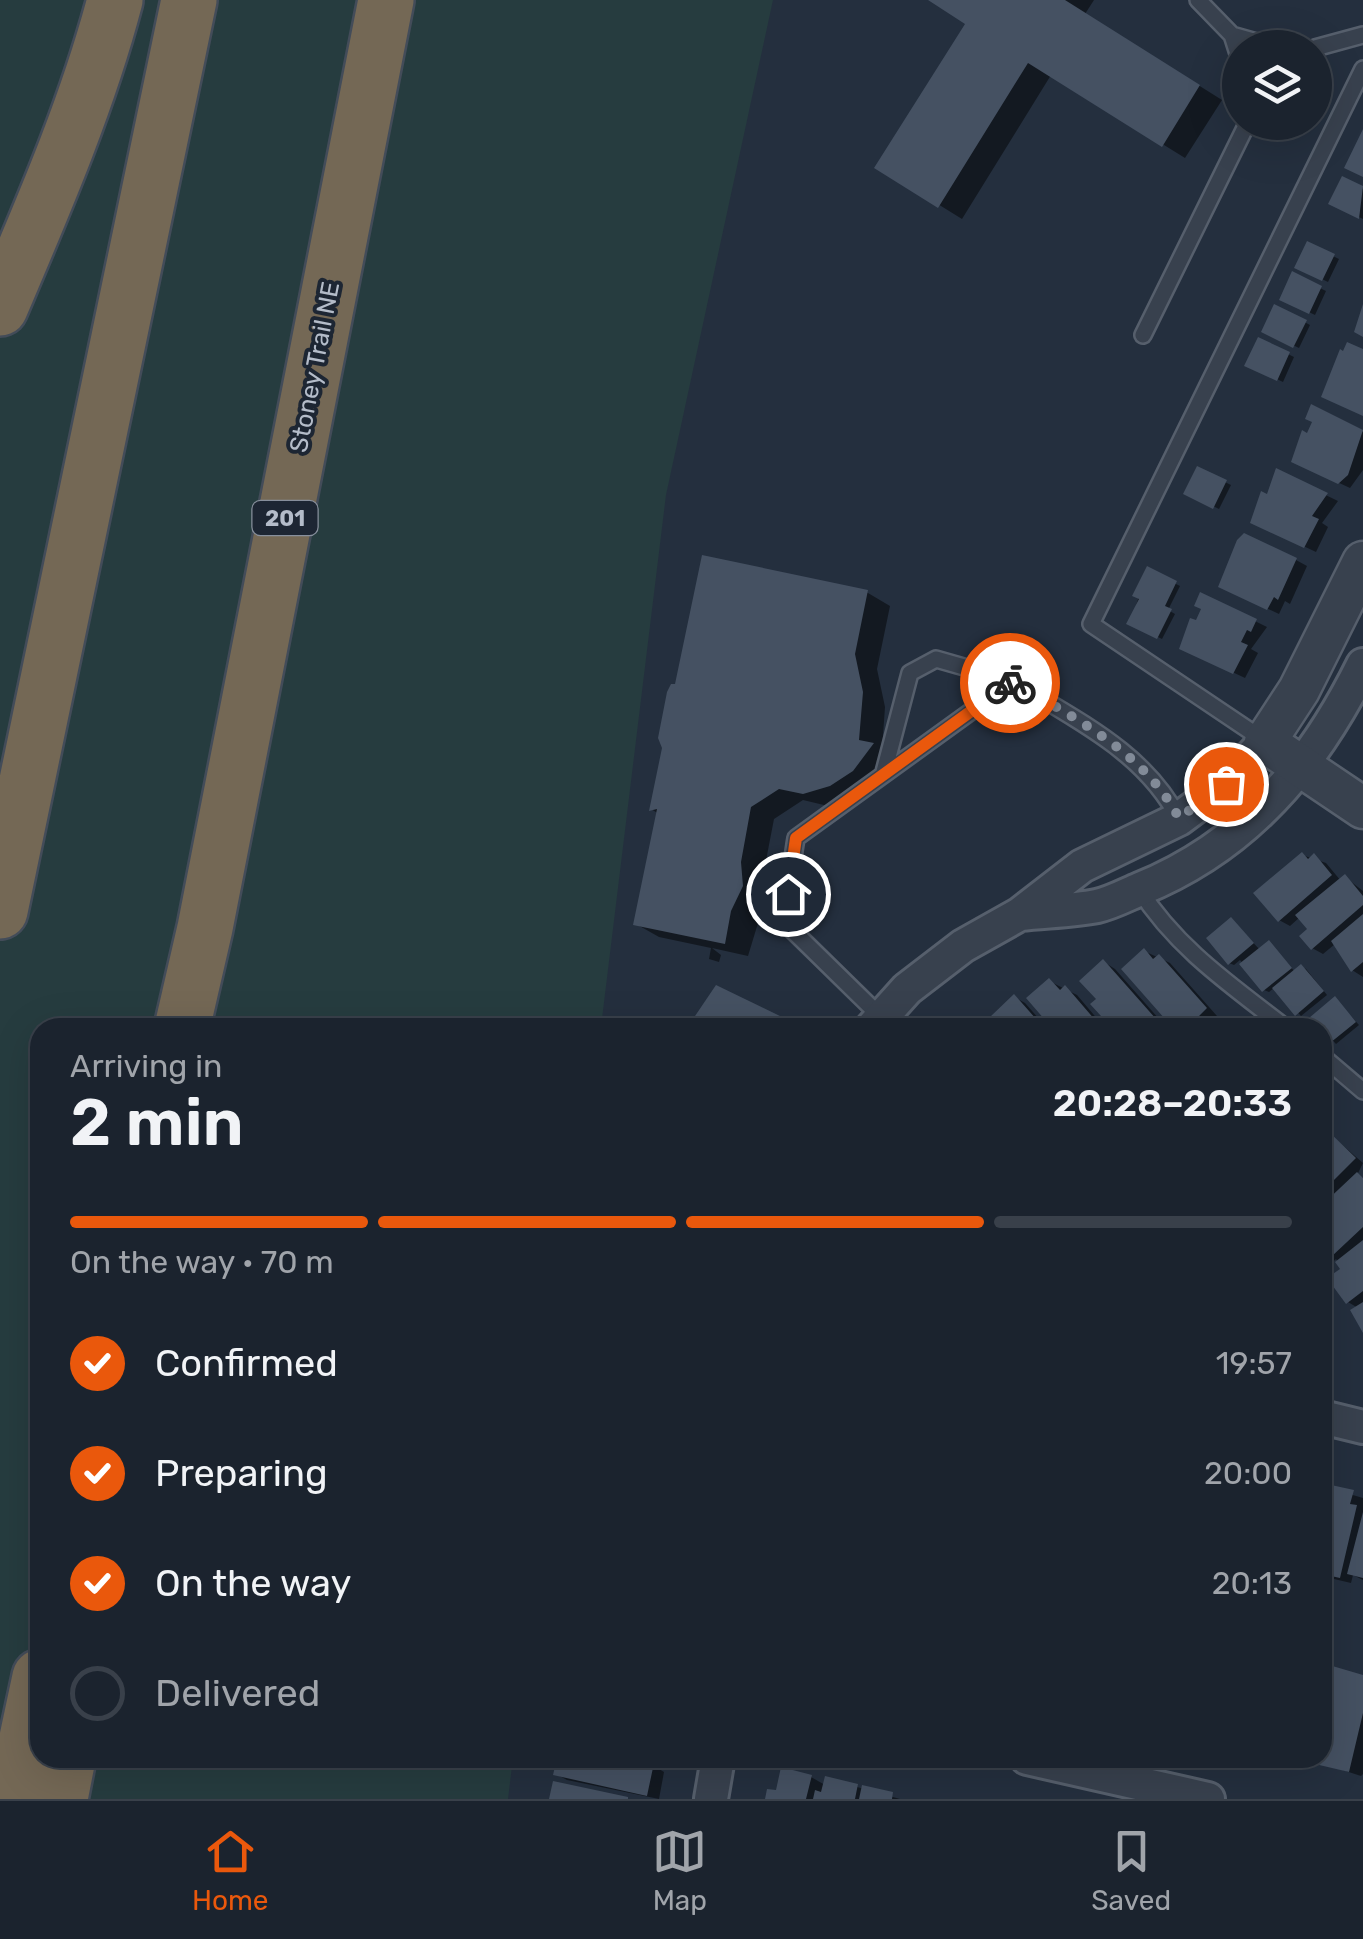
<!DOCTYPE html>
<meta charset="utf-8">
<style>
:root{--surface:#1b232e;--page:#282f3a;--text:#f1f3f6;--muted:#a0a4aa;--line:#39404a;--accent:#ea580c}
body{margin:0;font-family:Rubik,sans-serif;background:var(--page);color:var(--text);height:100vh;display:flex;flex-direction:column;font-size:38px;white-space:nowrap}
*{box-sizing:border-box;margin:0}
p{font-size:32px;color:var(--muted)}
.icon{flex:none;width:55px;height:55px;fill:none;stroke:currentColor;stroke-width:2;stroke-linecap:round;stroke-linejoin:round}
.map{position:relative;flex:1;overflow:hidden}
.drawer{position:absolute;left:30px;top:1018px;width:1302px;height:750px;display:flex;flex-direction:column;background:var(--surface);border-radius:30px;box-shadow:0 10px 40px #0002,0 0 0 2px var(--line)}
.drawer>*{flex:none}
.fabs{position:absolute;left:1222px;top:30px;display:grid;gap:20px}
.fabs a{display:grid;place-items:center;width:110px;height:110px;border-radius:50%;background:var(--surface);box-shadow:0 10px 40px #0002,0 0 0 2px var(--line);font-size:50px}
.pin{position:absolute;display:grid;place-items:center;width:85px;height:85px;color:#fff;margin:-42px;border:5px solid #fff;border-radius:50%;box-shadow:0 2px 10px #0007}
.courier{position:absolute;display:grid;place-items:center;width:100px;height:100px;margin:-50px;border:8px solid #ea580c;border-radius:50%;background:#fff;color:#222;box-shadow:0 2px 12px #0007}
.summary em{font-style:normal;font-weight:600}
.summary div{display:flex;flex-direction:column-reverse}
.summary{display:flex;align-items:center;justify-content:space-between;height:170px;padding:0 40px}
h1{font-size:65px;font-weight:600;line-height:75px}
.bar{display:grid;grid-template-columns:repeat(4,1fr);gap:15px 10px;align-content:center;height:120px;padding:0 40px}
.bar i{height:12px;border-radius:8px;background:var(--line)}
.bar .active{background:var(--accent)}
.bar p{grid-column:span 4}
ol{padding:0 40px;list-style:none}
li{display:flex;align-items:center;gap:30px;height:110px}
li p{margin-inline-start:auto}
li .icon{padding:10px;border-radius:50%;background:var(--accent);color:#fff;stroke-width:4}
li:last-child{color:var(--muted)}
li i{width:55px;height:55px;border:5px solid var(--line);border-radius:50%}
.dock{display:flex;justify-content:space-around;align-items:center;height:140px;border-top:2px solid var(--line);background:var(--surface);font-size:28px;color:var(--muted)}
.dock a{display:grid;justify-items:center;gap:5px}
.dock .active{color:var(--accent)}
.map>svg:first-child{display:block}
.green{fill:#263c3f}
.shadow{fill:#0007}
.building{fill:#455162}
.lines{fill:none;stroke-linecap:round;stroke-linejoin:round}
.service-casing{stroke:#565f6c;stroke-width:20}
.minor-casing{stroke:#565f6c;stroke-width:38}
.tertiary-casing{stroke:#565f6c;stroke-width:45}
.motorway-casing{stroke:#434c59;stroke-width:60}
.service{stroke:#38414e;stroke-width:15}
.minor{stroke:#38414e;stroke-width:32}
.tertiary{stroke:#38414e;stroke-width:40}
.motorway{stroke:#746855;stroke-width:55}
.done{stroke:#828b98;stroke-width:10;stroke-dasharray:0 18}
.route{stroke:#ea580c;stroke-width:12}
.labels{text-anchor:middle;stroke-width:8;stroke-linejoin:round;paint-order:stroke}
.shield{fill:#1d2633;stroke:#878f9c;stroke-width:2.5}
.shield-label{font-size:22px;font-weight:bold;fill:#b4bcc9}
.street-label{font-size:25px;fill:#b4bcc9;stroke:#1d2633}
</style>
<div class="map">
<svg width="1363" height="1799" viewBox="0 0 1363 1799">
<rect width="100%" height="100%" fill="#242f3e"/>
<!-- green -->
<path class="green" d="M0,0H773L666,495L601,1027L40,1028V1758H513L508,1799H0Z"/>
<!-- shadow -->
<path class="shadow" d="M932,0H1094L1085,14L1222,100L1185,158L1051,75L962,219L878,167L969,23Z
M1343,179L1363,189V219L1336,206Z
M1308,244L1339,259L1328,282L1297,267Z
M1293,275L1326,291L1315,315L1282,299Z
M1276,307L1310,325L1299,348L1264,331Z
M1259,340L1294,357L1283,382L1248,365Z
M1313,408L1363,432V470L1350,488L1305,467L1315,422Z
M1198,469L1231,485L1219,509L1187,493Z
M1278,472L1338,501L1322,523L1328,527L1316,552L1265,528Z
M704,558L868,593L890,606L877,669L885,707L882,750L895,758L854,798L828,806L803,800L774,819L763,876L765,900L748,956L712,948L721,955L719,962L709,959L711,948L659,937L636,924L659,814L651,809Z
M1296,560L1307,566L1290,604L1285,601L1279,614L1232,592Z
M1148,570L1180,586L1168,610L1175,614L1162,639L1130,623Z
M1202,595L1267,627L1251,649L1258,653L1245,678L1194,654L1204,609Z
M1302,855L1326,863L1341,881L1345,877L1363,891V977L1352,970L1335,944L1323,954L1312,948L1311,929L1300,917L1290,926L1279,920Z
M1232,920L1260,950L1269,943L1295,972L1302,967L1306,969L1327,995L1301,1016L1275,987L1269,992L1264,990L1240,960L1234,965L1229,963Z
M1144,951L1170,963L1217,1016L1203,1028H1176Z
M1104,962L1115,969L1167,1028H1115L1099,999Z
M1049,981L1077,995L1105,1028H1055Z
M1014,997L1025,1003L1047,1028H1000Z
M1335,999L1359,1025L1336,1044L1312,1018Z
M781,1019L791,1028H714Z
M1323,1128L1363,1163L1357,1175L1363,1178V1328L1358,1308L1348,1302L1343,1269L1336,1259L1326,1268L1322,1266Z
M1322,1486L1363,1498V1580L1353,1575L1351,1583L1334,1579L1332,1585L1322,1583Z
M1363,1678V1774L1361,1776L1318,1762L1322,1758V1683Z
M562,1758H641L664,1772L659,1799L567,1780L556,1774Z
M811,1777L825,1785L857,1787L900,1799H767Z"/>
<!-- building -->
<path class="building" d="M928,0H1065L1200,85L1162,147L1028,63L938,208L874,168L965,24Z
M1363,129V177L1344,168Z
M1342,176L1363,186L1359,219L1328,204Z
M1307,241L1335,254L1322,281L1294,268Z
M1292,271L1322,286L1309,314L1279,300Z
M1274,304L1307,320L1293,348L1261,332Z
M1363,304V337L1354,332Z
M1258,337L1290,352L1277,381L1244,366Z
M1347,342L1363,349V416L1321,397L1340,349L1343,351Z
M1311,404L1363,430L1348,475L1338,484L1291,462L1302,430L1307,433L1312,422L1305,419Z
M1197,466L1227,480L1213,509L1183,494Z
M1276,468L1328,493L1312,516L1319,519L1304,548L1250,523L1261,491L1267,494Z
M1244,533L1297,558L1278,600L1274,597L1267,610L1218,587L1237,540Z
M702,555L868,590L855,654L863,692L859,740L874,743L853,771L830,786L803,794L779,789L751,807L741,862L743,886L731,911L725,944L633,925L657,809L649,811L662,748L658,738L667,692L671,684H675Z
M1147,566L1177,581L1165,606L1172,609L1157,639L1126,624L1139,599L1132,596Z
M1200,592L1257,619L1251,632L1247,630L1241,642L1248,645L1233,674L1179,649L1190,618L1196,620L1201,609L1194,606Z
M1302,852L1308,859L1314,853L1332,875L1278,922L1253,893Z
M1345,874L1363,896V905L1311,950L1299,936L1307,929L1295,915Z
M1363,914V962L1351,972L1331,941Z
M1231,917L1254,943L1228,965L1206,938Z
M1269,940L1292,968L1262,992L1239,964Z
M1144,948L1153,959L1159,954L1207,1008L1194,1021L1196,1028H1173L1121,969Z
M1103,959L1164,1028H1112L1090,1004L1096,999L1079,981Z
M1301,964L1324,991L1295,1016L1272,988Z
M1049,978L1060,990L1065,985L1102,1028H1052L1026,998Z
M716,985L782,1017L779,1025L784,1028H711L693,1019Z
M1014,994L1044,1028H1000L990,1017Z
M1335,996L1356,1022L1330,1043L1322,1028L1309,1018Z
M1322,1125L1356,1158L1322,1192Z
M1357,1172L1363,1178V1227L1331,1257L1326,1252L1322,1256V1205Z
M1363,1240V1291L1346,1304L1327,1278L1340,1269L1335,1262Z
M1363,1302V1333L1350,1310Z
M1322,1483L1354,1490L1350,1504L1357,1505L1340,1578L1322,1574Z
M1363,1512V1578L1347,1574Z
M1329,1665L1363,1675V1713L1349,1772L1315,1764L1317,1758H1322V1696Z
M557,1758H638L654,1763L647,1796L553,1775Z
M781,1767L812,1775L806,1799H765L767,1789L776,1790Z
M825,1776L858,1784L855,1799H813L815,1790L821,1792Z
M553,1781L628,1797V1799H549Z
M862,1785L893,1792L892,1799H859Z"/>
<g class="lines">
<!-- service casing -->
<g class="service-casing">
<path id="service" d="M1198,0L1232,35L1278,48
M1232,35L1240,60
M1315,48L1363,35
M1143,335L1248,122
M1262,739L1091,624L1363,69
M884,772L910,673L936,659L1013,681
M1139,889C1176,948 1232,986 1286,1028
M881,1017L783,921L796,838L1013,681C1075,720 1144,751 1179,819
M1322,1056L1363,1091"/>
</g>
<!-- minor casing -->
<g class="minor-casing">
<path id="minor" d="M1020,914C1045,911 1072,911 1097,906C1111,903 1126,895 1140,889C1246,846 1313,766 1363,665
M872,1028L907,989L963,946L1020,914L1082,866L1179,819L1226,784L1265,742
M1322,1417L1363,1427
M1027,1758L1208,1799
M711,1799L718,1758"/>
</g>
<!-- tertiary casing -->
<g class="tertiary-casing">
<path id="tertiary" d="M1363,562L1299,690L1265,742L1363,808"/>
</g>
<!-- motorway casing -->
<g class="motorway-casing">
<path id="motorway" d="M0,308C43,207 87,106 115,0
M0,911L189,0
M182,1028L205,928L386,0
M14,1799L40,1677
M60,1799L68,1758"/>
</g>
<!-- service -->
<use href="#service" class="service"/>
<!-- minor -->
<use href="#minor" class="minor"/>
<!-- tertiary -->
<use href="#tertiary" class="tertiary"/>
<!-- motorway -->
<use href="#motorway" class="motorway"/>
</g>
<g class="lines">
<!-- done -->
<path class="done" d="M1010,683L1013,681C1076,720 1143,751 1179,818L1226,784"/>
<!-- route -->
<path class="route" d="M788,894L796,838L1010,683"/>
</g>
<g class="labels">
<!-- shield labels -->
<rect class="shield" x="252.5" y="501" width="65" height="34" rx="8"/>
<g class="shield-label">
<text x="285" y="526">201</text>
</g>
<!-- street labels -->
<g class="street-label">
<text transform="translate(314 367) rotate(-79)" y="9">Stoney Trail NE</text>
</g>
</g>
</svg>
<div class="fabs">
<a><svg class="icon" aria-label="layers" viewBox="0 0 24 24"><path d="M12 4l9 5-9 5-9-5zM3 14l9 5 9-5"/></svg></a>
</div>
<div class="pin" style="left:1226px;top:784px;background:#ea580c"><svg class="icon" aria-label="bag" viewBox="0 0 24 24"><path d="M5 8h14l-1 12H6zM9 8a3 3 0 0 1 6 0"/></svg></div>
<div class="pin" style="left:788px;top:894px;background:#1f2937"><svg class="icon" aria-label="home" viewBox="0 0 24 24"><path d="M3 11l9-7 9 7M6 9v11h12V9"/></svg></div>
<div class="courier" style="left:1010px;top:683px"><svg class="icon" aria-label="bike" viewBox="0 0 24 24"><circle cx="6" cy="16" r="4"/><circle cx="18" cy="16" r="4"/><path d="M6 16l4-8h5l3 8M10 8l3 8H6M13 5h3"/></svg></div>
<section class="drawer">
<div class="summary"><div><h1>2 min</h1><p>Arriving in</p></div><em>20:28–20:33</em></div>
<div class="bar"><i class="active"></i><i class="active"></i><i class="active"></i><i></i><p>On the way · 70 m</p></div>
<ol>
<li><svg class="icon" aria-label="check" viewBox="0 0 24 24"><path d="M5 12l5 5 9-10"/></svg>Confirmed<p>19:57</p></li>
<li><svg class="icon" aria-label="check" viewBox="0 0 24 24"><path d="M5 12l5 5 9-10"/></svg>Preparing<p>20:00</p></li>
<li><svg class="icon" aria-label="check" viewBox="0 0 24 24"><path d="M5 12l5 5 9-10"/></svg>On the way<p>20:13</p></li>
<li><i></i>Delivered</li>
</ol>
</section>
</div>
<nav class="dock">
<a class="active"><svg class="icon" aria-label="home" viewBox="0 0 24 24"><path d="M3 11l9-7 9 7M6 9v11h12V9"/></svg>Home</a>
<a><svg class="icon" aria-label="map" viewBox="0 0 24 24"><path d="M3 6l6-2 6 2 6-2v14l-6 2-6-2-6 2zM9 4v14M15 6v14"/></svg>Map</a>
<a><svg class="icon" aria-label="saved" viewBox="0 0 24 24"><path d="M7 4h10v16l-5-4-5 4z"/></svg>Saved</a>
</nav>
